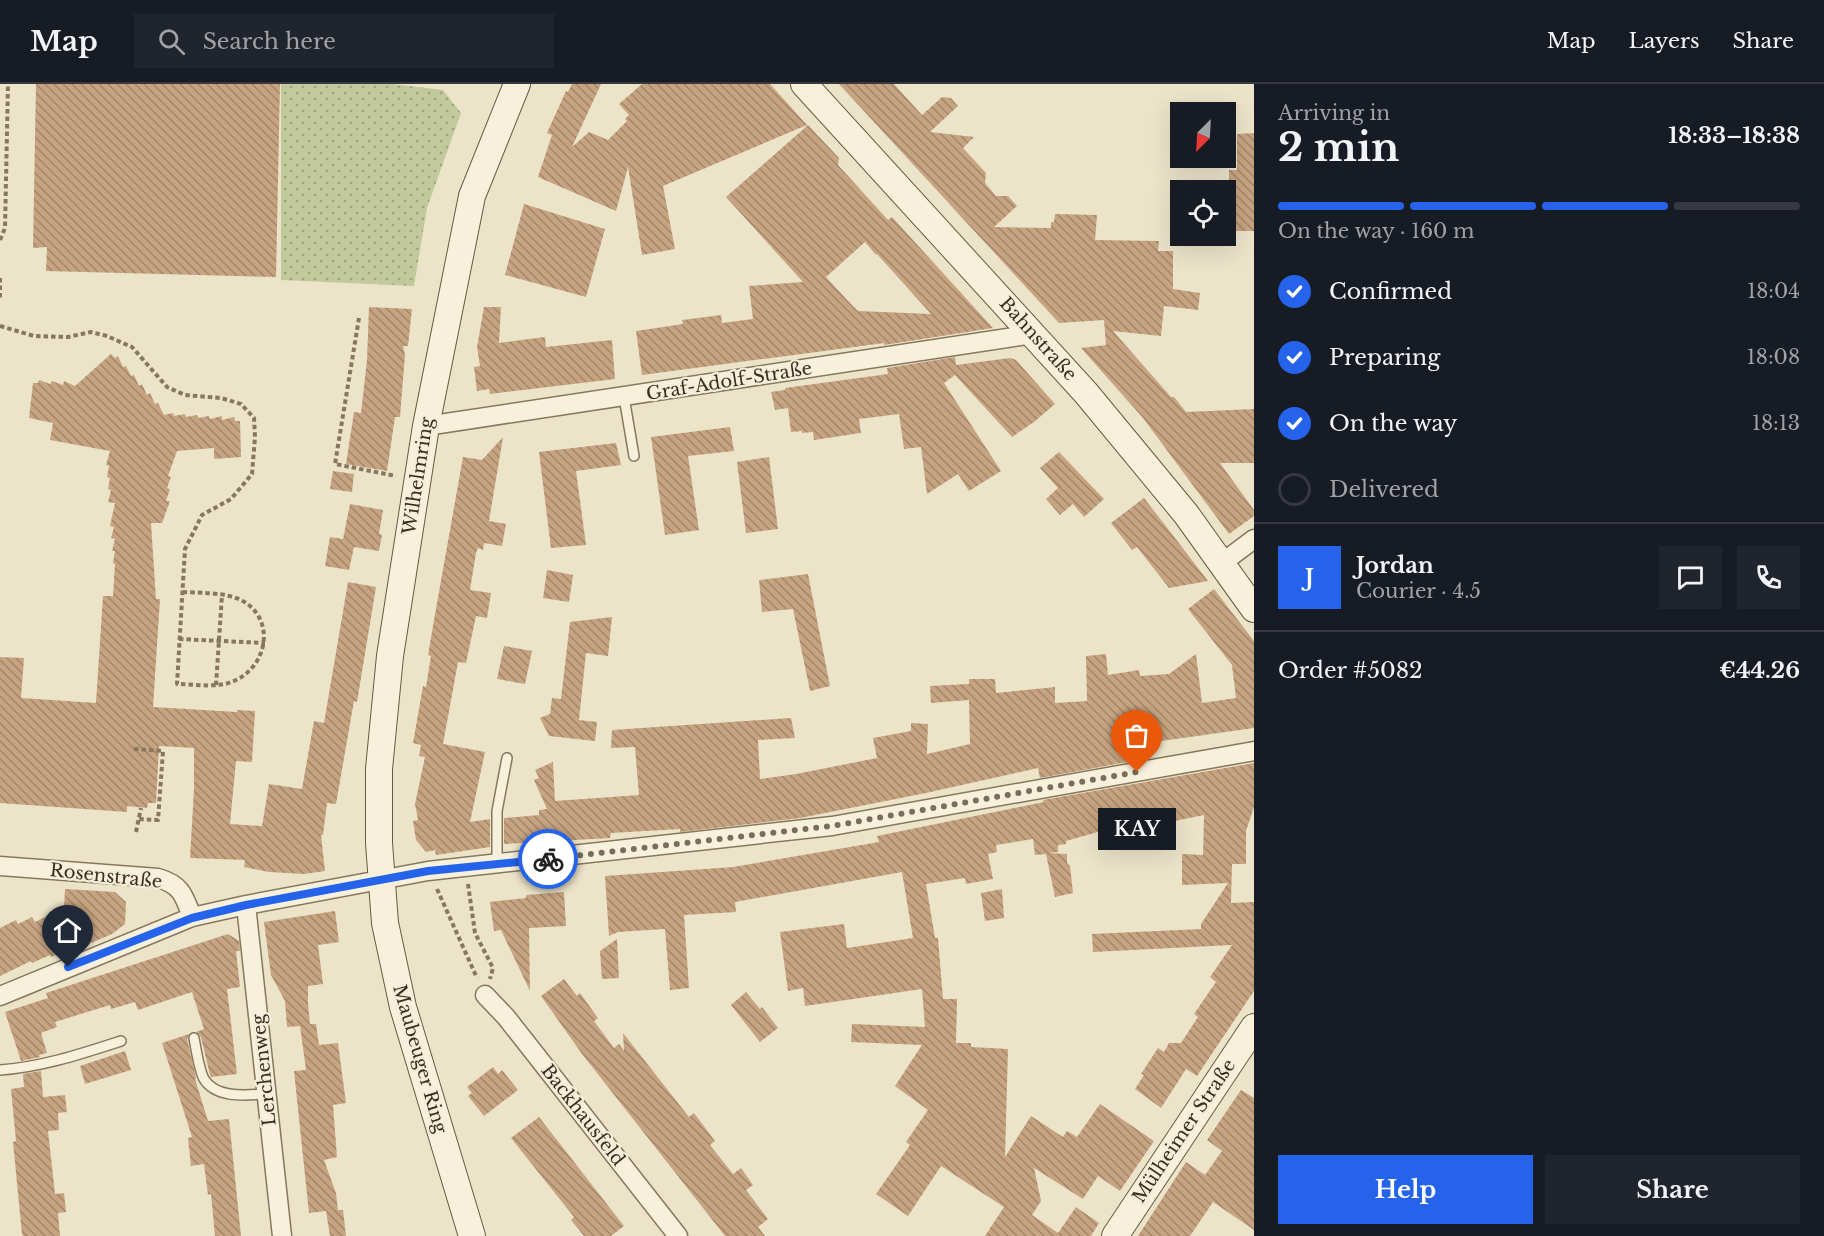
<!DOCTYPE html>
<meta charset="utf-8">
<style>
:root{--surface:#171b24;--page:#20242c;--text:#f1f3f6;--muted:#9ea1a6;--line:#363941;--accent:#2563eb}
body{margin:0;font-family:"Libre Baskerville",serif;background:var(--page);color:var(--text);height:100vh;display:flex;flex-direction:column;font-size:22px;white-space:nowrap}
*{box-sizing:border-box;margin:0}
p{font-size:20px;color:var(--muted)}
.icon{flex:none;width:33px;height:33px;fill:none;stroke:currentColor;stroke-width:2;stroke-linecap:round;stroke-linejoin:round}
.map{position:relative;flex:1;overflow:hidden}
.sheet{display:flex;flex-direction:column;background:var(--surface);width:570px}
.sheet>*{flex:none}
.needle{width:39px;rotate:204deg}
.tools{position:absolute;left:1170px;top:18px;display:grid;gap:12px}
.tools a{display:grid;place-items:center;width:66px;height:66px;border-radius:0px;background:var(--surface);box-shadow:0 6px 24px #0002;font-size:30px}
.pin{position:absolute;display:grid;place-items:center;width:51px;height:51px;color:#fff;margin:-62px -26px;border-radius:50% 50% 50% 0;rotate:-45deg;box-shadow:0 0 6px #0007}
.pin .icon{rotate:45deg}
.courier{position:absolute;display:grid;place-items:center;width:60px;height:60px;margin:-30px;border:4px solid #2563eb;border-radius:50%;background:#fff;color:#222;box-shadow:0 2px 8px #0007}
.bubble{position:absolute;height:42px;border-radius:0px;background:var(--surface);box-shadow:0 6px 24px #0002;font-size:20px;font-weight:800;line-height:42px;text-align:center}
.headline em{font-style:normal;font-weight:800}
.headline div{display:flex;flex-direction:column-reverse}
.headline{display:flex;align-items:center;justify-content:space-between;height:102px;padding:0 24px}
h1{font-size:39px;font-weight:800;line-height:45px}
.bar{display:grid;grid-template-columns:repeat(4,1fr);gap:9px 6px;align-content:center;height:72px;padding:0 24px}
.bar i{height:8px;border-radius:4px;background:var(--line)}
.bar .on{background:var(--accent)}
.bar p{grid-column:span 4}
.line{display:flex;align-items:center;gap:15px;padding:0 24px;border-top:2px solid var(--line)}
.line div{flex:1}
.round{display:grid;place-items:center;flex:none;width:63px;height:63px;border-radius:0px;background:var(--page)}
ol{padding:0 24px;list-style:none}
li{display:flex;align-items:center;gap:18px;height:66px}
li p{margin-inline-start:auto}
li .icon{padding:6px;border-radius:50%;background:var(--accent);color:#fff;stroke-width:4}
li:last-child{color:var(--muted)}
li i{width:33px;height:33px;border:3px solid var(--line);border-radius:50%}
.button{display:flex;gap:12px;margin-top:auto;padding:12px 24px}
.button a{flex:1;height:69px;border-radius:0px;background:var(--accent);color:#fff;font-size:24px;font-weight:800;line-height:69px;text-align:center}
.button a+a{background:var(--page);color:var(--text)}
header{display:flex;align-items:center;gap:36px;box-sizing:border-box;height:84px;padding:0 30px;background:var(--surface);border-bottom:2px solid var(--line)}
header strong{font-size:28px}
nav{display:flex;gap:33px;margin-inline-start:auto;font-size:21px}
.search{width:420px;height:54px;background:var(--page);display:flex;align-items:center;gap:15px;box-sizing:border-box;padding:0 21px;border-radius:0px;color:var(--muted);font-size:22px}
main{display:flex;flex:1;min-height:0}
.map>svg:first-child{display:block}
.green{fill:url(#green-dots)}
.building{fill:url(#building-back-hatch);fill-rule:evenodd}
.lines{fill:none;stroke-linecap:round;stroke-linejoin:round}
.lane-casing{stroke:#87775f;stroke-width:12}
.street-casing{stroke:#87775f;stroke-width:21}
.secondary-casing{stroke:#695842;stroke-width:28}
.path{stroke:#87775f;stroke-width:4;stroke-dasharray:4.5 3;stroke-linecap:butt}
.lane{stroke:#f7f1dc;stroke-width:9}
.street{stroke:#f7f1dc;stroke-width:18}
.secondary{stroke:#f7f1dc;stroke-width:26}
.done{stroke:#776e5c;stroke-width:6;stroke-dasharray:0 10.8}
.route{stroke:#2563eb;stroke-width:8}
.labels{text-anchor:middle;stroke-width:4.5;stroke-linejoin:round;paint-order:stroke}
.street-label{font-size:18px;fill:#382e21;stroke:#f4eed8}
</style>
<header>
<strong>Map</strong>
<div class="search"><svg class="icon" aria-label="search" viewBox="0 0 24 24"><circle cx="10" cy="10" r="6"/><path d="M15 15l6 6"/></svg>Search here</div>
<nav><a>Map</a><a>Layers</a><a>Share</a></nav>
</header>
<main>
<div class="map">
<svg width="1254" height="1152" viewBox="0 0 1254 1152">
<defs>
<pattern id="green-dots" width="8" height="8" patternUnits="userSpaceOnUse" patternTransform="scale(1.5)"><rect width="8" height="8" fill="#c1c99d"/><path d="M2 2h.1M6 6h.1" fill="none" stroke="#9ea480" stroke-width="1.8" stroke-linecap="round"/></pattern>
<pattern id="building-back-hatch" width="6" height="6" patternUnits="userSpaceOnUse" patternTransform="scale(1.5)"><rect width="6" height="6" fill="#c7a481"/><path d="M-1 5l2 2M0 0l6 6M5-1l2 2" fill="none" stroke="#a38669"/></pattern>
</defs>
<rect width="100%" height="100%" fill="#ece4c9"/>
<!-- green -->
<path class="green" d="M281,0H393L443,6L461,29L427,124L414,202L281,196Z"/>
<!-- building -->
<path class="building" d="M36,0H280L276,193L46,187L47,163L33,164Z
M572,0H601L572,63L589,48L608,56L627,37L625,35L629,31L619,20L642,0H770L807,41L663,102L675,165L642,171L628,83L616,127L538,93L552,51L547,49L566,7L568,8Z
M839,0H894L922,31L942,13L951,14L958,22L930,48L974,53L963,64L986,89L985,99L996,112H1008L1017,122L994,143L1051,144V138H1054L1055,130L1097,131L1095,156L1159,157L1158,167H1173V205L1200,209L1198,226L1164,222L1161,252L1113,247L1171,313H1174L1186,328L1254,325V379H1220L1254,426V432L1229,450L1143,334L1081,264L1106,261L1104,236L1059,239Z
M808,41L839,74L838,81L888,136L892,133L993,244L884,261V259L642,291L636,247L683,240L682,236L721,231L722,239L753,235L749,202L803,198L726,113ZM865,158L876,171L877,170L931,230L858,227L850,219L826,193Z
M1254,49V147H1226V128H1229V86H1237V50Z
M524,120L605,145L586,213L505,191Z
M369,223L412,225L408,262H403L405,271L400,333H395L387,387L346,380L354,328L361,329L367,276Z
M484,223H501L499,259L545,253L546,263L612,256L615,295L490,310L489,305L477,307L474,283L480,282L477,263Z
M111,270L115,274L118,272L123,283L126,282L131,292L134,291L139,302L142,300L147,311L150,309L155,320L158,319L164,331L173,329L174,332L185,330L186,333L197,331L198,334L209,332L210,335L222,332V336L234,333L235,337H240L241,373L214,375V364L177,367L168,392L171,393L167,404L170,405L166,417H170L162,439H151L156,515H160L153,623L237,628V626L255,627L252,678L236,677L230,740L262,742L269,700L302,705L314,637L324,639L348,498L376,503L357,618L354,617L336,720L327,719L323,751H321L325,787L304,790L269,788L244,783L245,776L190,774L194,705V664L159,662L156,719H148L147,724L127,722V728L0,719V573L24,574L21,614L96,619L103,512H113L115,480L113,479L115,467H112L115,455L111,454L114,443L110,442L115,419L108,418L111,406L108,405L110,394L107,393L109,382L106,381L110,367L50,356L53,339L29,334L33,299H38L39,296L50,300L52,297L63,301L64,297L75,302Z
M955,273L956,281L1010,274L1016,276L1055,320L1034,338L1012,353L955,291L944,299L1001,387L969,407L958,390L927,410L921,363L904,365L899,330L859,335L861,349L814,356L813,348L802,349V347L791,348L788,324L775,326L771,308L785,306V304L888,290L887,284Z
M730,343L734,367L688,372L699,446L665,451L651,353Z
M503,353L489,437L506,440L502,462L484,459L483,466L478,464L476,469L470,506L491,509L487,534L476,532L466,579L458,578L443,660L485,668L470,738L490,735V763L436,771L435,766L426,768L416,756L413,737L418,736L415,720L425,673L419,672L421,661L413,659L423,602L426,603L431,572L428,571L434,536L463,373L482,376Z
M616,359L621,381L576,387L586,461L551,464L539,368Z
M1059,368L1104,415L1084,433L1073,420L1060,431L1046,415L1058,404L1040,384Z
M769,373L778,445L746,449L737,378Z
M333,387L354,390L352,408L330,405Z
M1144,414L1165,441L1208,497L1169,504L1137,463L1132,466L1111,439Z
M350,420L383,426L379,450L382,451L379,467L354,463L349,486L325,482L330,453L343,455Z
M547,486L573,491L569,518L543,514Z
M808,490L830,602L810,607L793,525L762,528L759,496Z
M1214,505L1254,557V644L1147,659L1149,674L1040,694L1038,684L926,709L800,734L680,748V745L611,749L610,754L504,760V734L539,731V726L547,725L534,696L539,694L535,686L553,678L555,717L639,711L635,663L611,664L612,646L791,634L795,654L758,656L760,695L796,690L877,674L873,654L911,647V639L928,640L927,670L970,660L969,616L931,619L930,602L969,600V595H995L996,609L1055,603V619L1087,617L1086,572L1106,570L1108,591L1139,586L1140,592L1169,590L1196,570L1202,619L1236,614L1232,581L1188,525Z
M612,533L608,572L586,569L579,636L597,638L595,657L549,652L540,634L550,630L552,614L561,615L570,538Z
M504,562L532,567L525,600L497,595Z
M1254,679V723L1246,747V780H1232L1231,819L1254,818V907L1197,992L1186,985L1161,1024L1135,1005L1144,991L1141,990L1158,964L1164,968L1169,959H1181L1198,933L1194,930L1216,898L1210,893L1232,861L1093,868L1092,850L1201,845V840L1228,799L1182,801V770L1203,771L1204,731L1140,744V736L1066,757V760L1058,761V768L1048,769L1067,770V779L1070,782L1073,809L1055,813L1046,770L1035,771L1033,755L996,761L997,768L988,770L993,795L966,800L965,794L926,800L935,854H938L943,915H957L956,959H971V963L1008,965L1005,1073L1031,1032L1063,1053L1067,1047L1077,1053L1100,1020L1154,1057L1120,1107L1098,1092L1083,1115L1034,1084L1041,1117L1032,1131L1058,1149L1076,1123L1099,1139L1091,1152H985L1004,1123L941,1082L908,1132L876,1110L910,1061L906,1058L928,1026L895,1002L922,961L851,958L852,940L925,943L922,905L805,922L803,904L788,907L780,848L844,840L847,864L913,854L902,788L735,818L736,828L684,831L689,904L670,906L665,845L618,848L609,852L605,792L733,783L879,758L877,752L1044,718L1043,716Z
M65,805L115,808L126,818L125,840L112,850L82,863L80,860L51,873L50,871L32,879L31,877L0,892V844L16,836L18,840L32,833L35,838L64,824Z
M1002,805L1004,834L985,837L981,809Z
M564,808L566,842L529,844L530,907L501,846L494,847L490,818L526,814V811Z
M335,827L339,858L318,861L323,900L308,902V919L310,940H316L319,961L338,959L346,1019L333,1021L337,1073L324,1076L336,1109L338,1126H343L346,1152H330L326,1127L309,1129L294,987L306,986L300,942L287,943L285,917L271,891L264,838Z
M228,850L239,857L240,867H236L240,903L227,905L237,990L211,993L210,991L201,953L196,948L204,945L192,908L138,926L135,918L111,925L110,921L55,938L57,943L41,949L47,969L39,971L40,973L21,977L5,928L48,914L46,909Z
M617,855L619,894L602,895L600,867Z
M564,895L577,912L580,909L598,934L594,937L614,964L619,960L624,967L623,949L689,1033L694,1029L715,1057L710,1061L733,1090L741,1084L753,1101L746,1106L768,1135L758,1143L765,1152H725L582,970L541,912Z
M746,908L760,925L762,923L778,944L760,958L731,921Z
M189,950L187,955L196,994L195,995L208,1037L229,1035L241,1152H215L211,1110L208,1111L204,1080L191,1082L188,1054L192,1053L162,959Z
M125,967L131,986L85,1000L80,982Z
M493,983L498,990L502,986L518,1006L484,1032L468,1012L472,1009L467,1003Z
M41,987L43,1013L65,1011L67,1028L58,1029L59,1046L48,1047L55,1110L64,1109L66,1128L58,1129L60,1152H23L22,1150L13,1058L16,1057L11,1005L24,1003L23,990Z
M1241,1006L1254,1014V1146L1213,1118L1190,1152H1138L1186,1078L1205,1091L1222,1067L1207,1056Z
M539,1033L624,1142L611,1152H584L571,1136L574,1133L511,1054Z"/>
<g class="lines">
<!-- lane casing -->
<g class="lane-casing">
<path id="lane" d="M624,313L634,372
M497,780V727L507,674
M194,954C196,965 199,986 204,995C216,1015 247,1011 266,1010
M0,986C42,983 81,970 121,957"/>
</g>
<!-- street casing -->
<g class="street-casing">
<path id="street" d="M426,342L1033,250
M1222,479L1254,455
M0,782L158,794C182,801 184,812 192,833
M246,821L282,1152
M485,911L506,933L678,1152
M0,912L192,833L246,821L428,787L832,742L1254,667"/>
</g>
<!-- secondary casing -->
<g class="secondary-casing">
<path id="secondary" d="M804,0L1086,309L1186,430L1254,525
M472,1152L403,923L385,839L379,759V685L390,572L426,342L472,112L517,0
M1115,1152L1254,943"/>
</g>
<!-- path -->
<path class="path" d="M0,156L5,144L8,0
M0,194V216
M359,234L335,380L396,392
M0,242L34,252L68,253L91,248L107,252L132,263L167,303L185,311L221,314L241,320L254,334L255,353L252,390L231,415L202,431L185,465L177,600C196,600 219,605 236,596C268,581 276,534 241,516C224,508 200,509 182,508
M179,555L265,559
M216,601L222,511
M134,665L163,667L158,736L139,735
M136,748L141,724
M468,800L475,849L493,884L490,895
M437,805L477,894"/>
<!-- lane -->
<use href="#lane" class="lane"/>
<!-- street -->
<use href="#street" class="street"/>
<!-- secondary -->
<use href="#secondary" class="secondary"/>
</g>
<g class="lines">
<!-- done -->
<path class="done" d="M548,775L832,742L1137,688"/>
<!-- route -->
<path class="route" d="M68,883L192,834L246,821L428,787L548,775"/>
</g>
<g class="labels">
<!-- street labels -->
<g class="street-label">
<text transform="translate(1038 255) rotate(48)" y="6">Bahnstraße</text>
<text transform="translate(729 297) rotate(-9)" y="6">Graf-Adolf-Straße</text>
<text transform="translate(418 392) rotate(-81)" y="6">Wilhelmring</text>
<text transform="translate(106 792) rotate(6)" y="6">Rosenstraße</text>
<text transform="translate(420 975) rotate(74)" y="6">Maubeuger Ring</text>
<text transform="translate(264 986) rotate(-96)" y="6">Lerchenweg</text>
<text transform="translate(583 1031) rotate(52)" y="6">Backhausfeld</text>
<text transform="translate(1184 1047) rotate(-56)" y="6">Mülheimer Straße</text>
</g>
</g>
</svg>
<div class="tools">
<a><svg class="needle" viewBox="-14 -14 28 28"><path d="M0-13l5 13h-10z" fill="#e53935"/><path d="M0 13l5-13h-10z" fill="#9ea1a6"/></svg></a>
<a><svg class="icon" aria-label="locate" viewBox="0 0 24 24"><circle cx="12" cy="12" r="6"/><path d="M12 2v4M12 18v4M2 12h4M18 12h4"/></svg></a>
</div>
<div class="pin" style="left:1137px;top:688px;background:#ea580c"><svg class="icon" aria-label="bag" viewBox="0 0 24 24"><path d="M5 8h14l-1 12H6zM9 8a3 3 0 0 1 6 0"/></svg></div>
<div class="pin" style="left:68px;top:883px;background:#1f2937"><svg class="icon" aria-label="home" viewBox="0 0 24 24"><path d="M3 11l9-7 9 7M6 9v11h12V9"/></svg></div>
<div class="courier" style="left:548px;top:775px"><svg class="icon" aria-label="bike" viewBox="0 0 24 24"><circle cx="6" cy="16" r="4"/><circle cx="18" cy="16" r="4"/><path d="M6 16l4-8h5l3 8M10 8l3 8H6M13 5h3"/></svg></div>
<div class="bubble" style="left:1098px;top:724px;width:78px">KAY</div>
</div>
<section class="sheet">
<div class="headline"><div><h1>2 min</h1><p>Arriving in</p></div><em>18:33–18:38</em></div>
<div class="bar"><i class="on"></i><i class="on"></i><i class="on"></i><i></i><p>On the way · 160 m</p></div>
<ol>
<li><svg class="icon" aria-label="check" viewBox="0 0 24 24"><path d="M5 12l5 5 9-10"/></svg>Confirmed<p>18:04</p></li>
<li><svg class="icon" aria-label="check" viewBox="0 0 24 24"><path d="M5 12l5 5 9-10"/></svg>Preparing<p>18:08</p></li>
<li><svg class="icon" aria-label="check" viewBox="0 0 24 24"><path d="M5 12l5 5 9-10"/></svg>On the way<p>18:13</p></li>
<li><i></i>Delivered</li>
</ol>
<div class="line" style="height:108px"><b class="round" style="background:var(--accent);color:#fff">J</b><div><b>Jordan</b><p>Courier · 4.5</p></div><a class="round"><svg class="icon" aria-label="chat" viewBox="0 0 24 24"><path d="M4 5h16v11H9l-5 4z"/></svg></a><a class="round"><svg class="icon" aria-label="phone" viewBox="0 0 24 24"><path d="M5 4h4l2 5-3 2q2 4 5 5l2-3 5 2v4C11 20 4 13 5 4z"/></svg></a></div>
<div class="line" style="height:78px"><div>Order #5082</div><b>€44.26</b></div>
<div class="button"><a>Help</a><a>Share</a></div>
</section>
</main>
